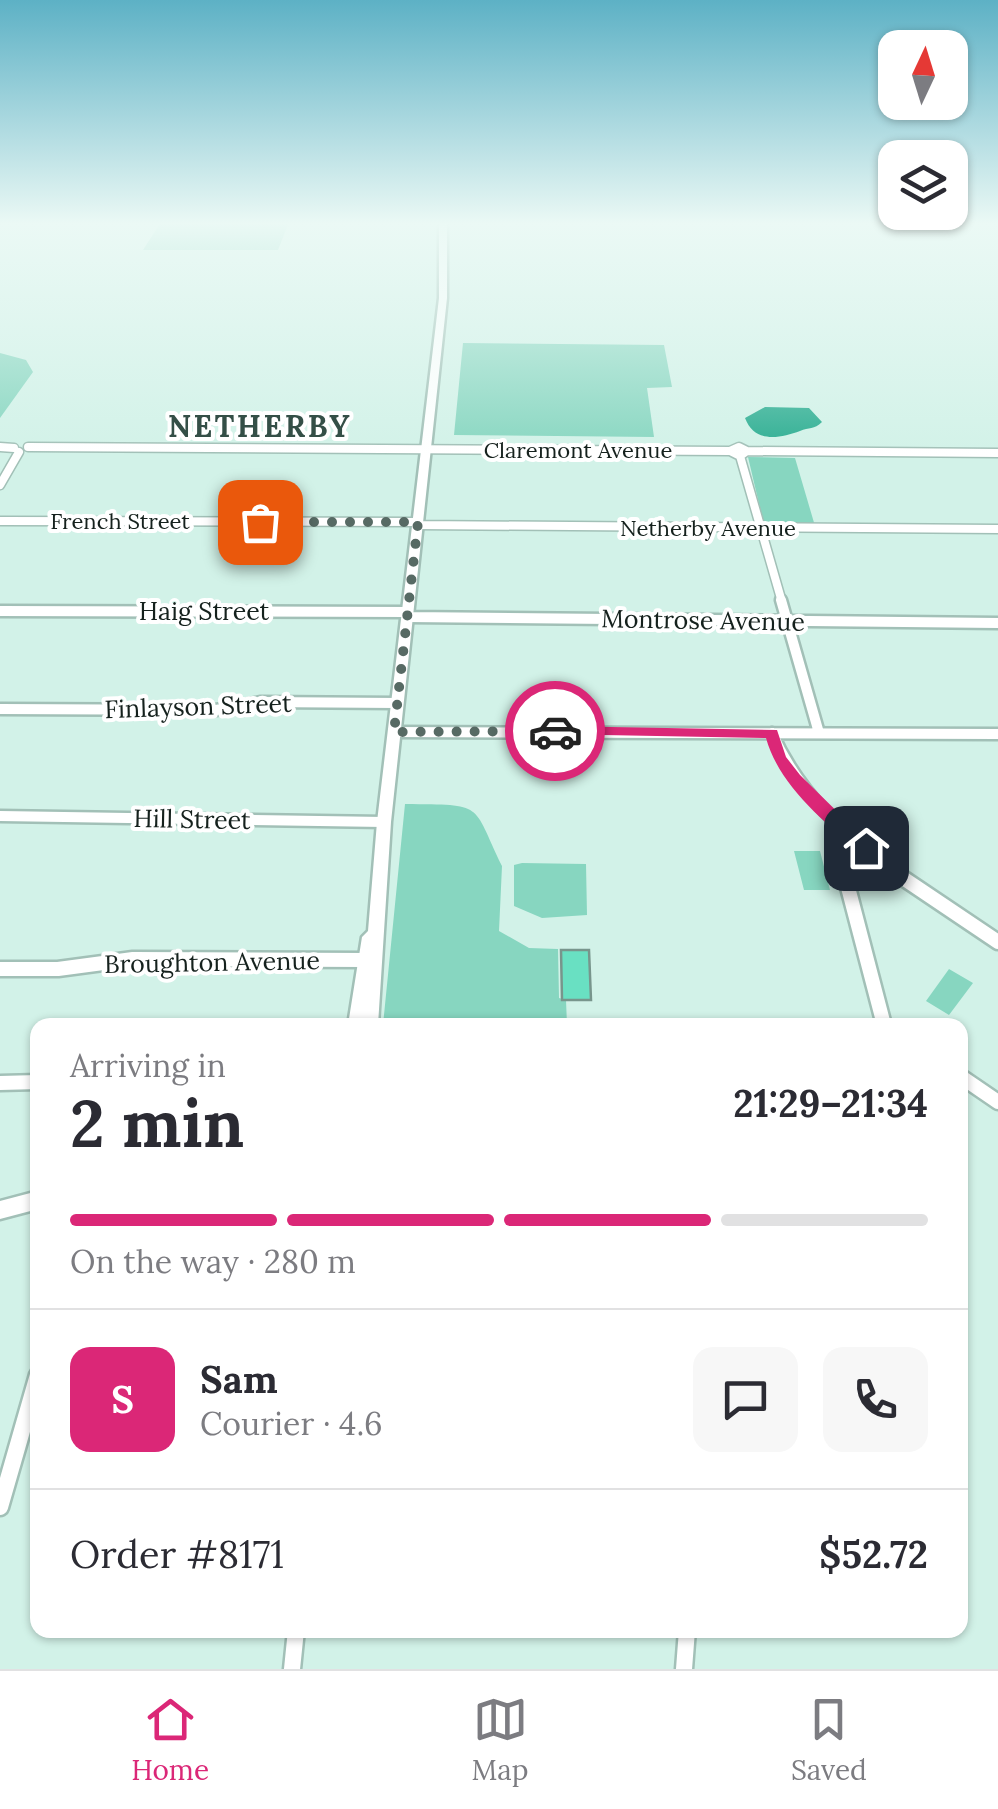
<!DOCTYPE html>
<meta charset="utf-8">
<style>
:root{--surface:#fff;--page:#f7f7f7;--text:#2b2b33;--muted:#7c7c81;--line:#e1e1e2;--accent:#db2777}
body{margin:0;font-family:Lora,serif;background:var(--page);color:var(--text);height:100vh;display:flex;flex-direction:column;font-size:38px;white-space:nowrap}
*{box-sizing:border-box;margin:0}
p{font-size:32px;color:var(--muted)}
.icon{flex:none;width:55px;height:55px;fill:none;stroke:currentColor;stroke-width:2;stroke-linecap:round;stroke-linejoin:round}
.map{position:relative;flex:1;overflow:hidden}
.side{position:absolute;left:30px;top:1018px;width:938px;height:620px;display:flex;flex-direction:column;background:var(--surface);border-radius:20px;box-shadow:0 2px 8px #0004}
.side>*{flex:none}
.needle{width:65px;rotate:4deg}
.buttons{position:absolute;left:878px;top:30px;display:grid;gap:20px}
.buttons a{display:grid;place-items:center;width:90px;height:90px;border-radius:20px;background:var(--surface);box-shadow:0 2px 8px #0004;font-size:50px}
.pin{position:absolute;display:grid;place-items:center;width:85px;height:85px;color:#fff;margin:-42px;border-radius:20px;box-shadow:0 5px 15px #0006}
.courier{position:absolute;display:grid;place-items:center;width:100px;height:100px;margin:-50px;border:8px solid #db2777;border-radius:50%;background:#fff;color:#222;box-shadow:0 2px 12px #0007}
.overview em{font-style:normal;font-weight:800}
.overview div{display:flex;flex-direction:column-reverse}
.overview{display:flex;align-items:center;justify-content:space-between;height:170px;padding:0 40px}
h1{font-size:65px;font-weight:800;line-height:75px}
.bar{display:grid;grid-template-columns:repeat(4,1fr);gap:15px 10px;align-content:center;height:120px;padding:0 40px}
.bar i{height:12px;border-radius:8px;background:var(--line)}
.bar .current{background:var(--accent)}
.bar p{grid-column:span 4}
.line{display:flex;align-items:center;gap:25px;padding:0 40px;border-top:2px solid var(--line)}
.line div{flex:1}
.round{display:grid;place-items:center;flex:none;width:105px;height:105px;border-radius:20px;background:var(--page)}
.menu{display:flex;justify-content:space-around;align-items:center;height:140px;border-top:2px solid var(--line);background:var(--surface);font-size:28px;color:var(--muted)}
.menu a{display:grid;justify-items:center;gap:5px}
.menu .current{color:var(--accent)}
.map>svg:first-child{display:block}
.green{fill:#87d6c0}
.water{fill:#2cad91}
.building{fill:#69e0c2;stroke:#78958c;stroke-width:2.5}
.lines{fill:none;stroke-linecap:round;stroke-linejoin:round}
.minor-far3-casing{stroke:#a2c0b7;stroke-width:11}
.minor-far2-casing{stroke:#a2c0b7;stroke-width:15}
.minor-far1-casing{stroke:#a2c0b7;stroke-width:19}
.minor-casing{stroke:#a2c0b7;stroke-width:21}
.major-casing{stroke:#a2c0b7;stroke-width:5}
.minor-far3{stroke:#fff;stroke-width:8}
.minor-far2{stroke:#fff;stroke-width:10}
.minor-far1{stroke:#fff;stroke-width:14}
.minor{stroke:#fff;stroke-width:16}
.major{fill:#fff;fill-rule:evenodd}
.route{fill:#db2777}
.done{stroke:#576a64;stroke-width:10;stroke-dasharray:0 18}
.labels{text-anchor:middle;stroke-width:8;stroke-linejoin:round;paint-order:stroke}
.far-street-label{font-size:22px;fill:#15211d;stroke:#fff}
.street-label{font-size:25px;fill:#15211d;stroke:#fff}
.far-district-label{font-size:30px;font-weight:bold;letter-spacing:2.5px;fill:#344f47;stroke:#fff}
</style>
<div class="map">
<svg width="998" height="1669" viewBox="0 0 998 1669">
<rect width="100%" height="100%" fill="#d2f2e8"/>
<!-- green -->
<path class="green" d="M161,222H289L278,250H143Z
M463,343L664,345L672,387L647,388L654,437L454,435Z
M0,353L26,360L33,372L0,418Z
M748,457L795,458L815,526L764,525Z
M405,804C486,805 471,802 502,866L499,931L529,948L558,949L559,998L566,1000L567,1025H383Z
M794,851H820L830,890H804Z
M522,863L586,864L587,915L542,918L514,906V865Z
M949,969L973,983L949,1015L926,1001Z"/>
<!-- water -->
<path class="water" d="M765,407L809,408L822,422C814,430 809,427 800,431C780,438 755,444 745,418Z"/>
<!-- building -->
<path class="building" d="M561,950H589L591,1000H562Z"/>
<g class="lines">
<!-- minor-far3 casing -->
<g class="minor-far3-casing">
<path id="minor-far3" d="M0,447L14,448
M28,447L730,451
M739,447L747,451L740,456L730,451Z
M747,451L998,453
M740,456L782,602
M0,485L19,452
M0,521L418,522
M418,525L998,529"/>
</g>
<!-- minor-far2 casing -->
<g class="minor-far2-casing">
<path id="minor-far2" d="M781,600L819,733
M0,611L408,612
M408,617L998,623
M0,709L216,710L261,702L397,703
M394,732L998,734
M772,733C799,794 845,835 897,875
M0,816L384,822
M836,823L845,875"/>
</g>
<!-- minor-far1 casing -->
<g class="minor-far1-casing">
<path id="minor-far1" d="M844,872L884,1025
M894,872L998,942
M0,969H58L133,959L365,960
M960,1076L998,1102
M0,1083L38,1082"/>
</g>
<!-- minor casing -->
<g class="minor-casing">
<path id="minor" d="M0,1507L38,1375
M292,1669L296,1630
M684,1669L687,1630"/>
</g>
<!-- major casing -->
<g class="major-casing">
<path id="major" d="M439,222H447V298L391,822L378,1025H348L362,937L368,931L377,822L439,298Z
M38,1191V1209L0,1219V1201Z"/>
</g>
<!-- minor-far3 -->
<use href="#minor-far3" class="minor-far3"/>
<!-- minor-far2 -->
<use href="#minor-far2" class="minor-far2"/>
<!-- minor-far1 -->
<use href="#minor-far1" class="minor-far1"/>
<!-- minor -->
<use href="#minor" class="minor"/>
<!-- major -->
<use href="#major" class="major"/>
</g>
<!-- sky -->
<linearGradient id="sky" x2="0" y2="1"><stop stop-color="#5db1c5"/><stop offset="0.49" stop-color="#ebf9f5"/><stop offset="1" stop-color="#ebf9f5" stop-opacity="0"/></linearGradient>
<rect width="998" height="456" fill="url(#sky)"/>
<!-- route -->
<path class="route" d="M555,726L777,730L786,757L800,775L874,848L871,852H860C824,822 779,785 766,738L550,734L548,731Z"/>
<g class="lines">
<!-- done -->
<path class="done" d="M260,522H418L394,732L555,731"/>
</g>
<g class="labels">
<!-- far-street labels -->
<g class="far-street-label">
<text x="578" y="458">Claremont Avenue</text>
<text x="120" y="529">French Street</text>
<text x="708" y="536">Netherby Avenue</text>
</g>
<!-- street labels -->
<g class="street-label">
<text x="204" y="620">Haig Street</text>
<text transform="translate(703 620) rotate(1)" y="9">Montrose Avenue</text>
<text transform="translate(198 706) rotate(-2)" y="9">Finlayson Street</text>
<text transform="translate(192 819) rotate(1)" y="9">Hill Street</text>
<text transform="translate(212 962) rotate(-1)" y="9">Broughton Avenue</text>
</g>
<!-- far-district labels -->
<g class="far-district-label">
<text x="260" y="437">NETHERBY</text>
</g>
</g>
</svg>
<div class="buttons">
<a><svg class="needle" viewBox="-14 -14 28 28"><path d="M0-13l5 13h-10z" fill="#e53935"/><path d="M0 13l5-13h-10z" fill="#7c7c81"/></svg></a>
<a><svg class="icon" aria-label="layers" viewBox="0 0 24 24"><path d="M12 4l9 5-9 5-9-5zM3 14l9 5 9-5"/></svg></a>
</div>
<div class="pin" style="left:260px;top:522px;background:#ea580c"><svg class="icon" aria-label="bag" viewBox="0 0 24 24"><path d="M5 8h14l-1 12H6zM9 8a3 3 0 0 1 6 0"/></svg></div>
<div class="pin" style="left:866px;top:848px;background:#1f2937"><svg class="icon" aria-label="home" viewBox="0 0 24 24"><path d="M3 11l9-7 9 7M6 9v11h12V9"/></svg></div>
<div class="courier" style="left:555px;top:731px"><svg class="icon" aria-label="car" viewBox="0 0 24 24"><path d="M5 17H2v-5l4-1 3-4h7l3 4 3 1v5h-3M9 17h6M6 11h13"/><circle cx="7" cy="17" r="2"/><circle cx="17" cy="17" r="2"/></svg></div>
<section class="side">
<div class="overview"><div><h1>2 min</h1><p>Arriving in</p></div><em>21:29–21:34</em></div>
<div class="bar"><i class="current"></i><i class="current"></i><i class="current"></i><i></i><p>On the way · 280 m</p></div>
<div class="line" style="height:180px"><b class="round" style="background:var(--accent);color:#fff">S</b><div><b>Sam</b><p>Courier · 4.6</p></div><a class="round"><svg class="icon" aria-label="chat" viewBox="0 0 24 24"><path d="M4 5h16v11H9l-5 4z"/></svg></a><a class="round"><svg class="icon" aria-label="phone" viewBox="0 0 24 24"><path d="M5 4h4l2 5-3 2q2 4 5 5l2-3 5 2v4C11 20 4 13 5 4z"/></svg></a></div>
<div class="line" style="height:130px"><div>Order #8171</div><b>$52.72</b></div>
</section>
</div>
<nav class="menu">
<a class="current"><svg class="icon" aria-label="home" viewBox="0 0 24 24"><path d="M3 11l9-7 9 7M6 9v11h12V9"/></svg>Home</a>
<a><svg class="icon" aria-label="map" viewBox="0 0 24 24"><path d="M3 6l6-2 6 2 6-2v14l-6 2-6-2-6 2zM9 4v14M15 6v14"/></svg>Map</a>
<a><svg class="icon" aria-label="saved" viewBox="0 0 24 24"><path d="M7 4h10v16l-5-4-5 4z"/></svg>Saved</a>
</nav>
